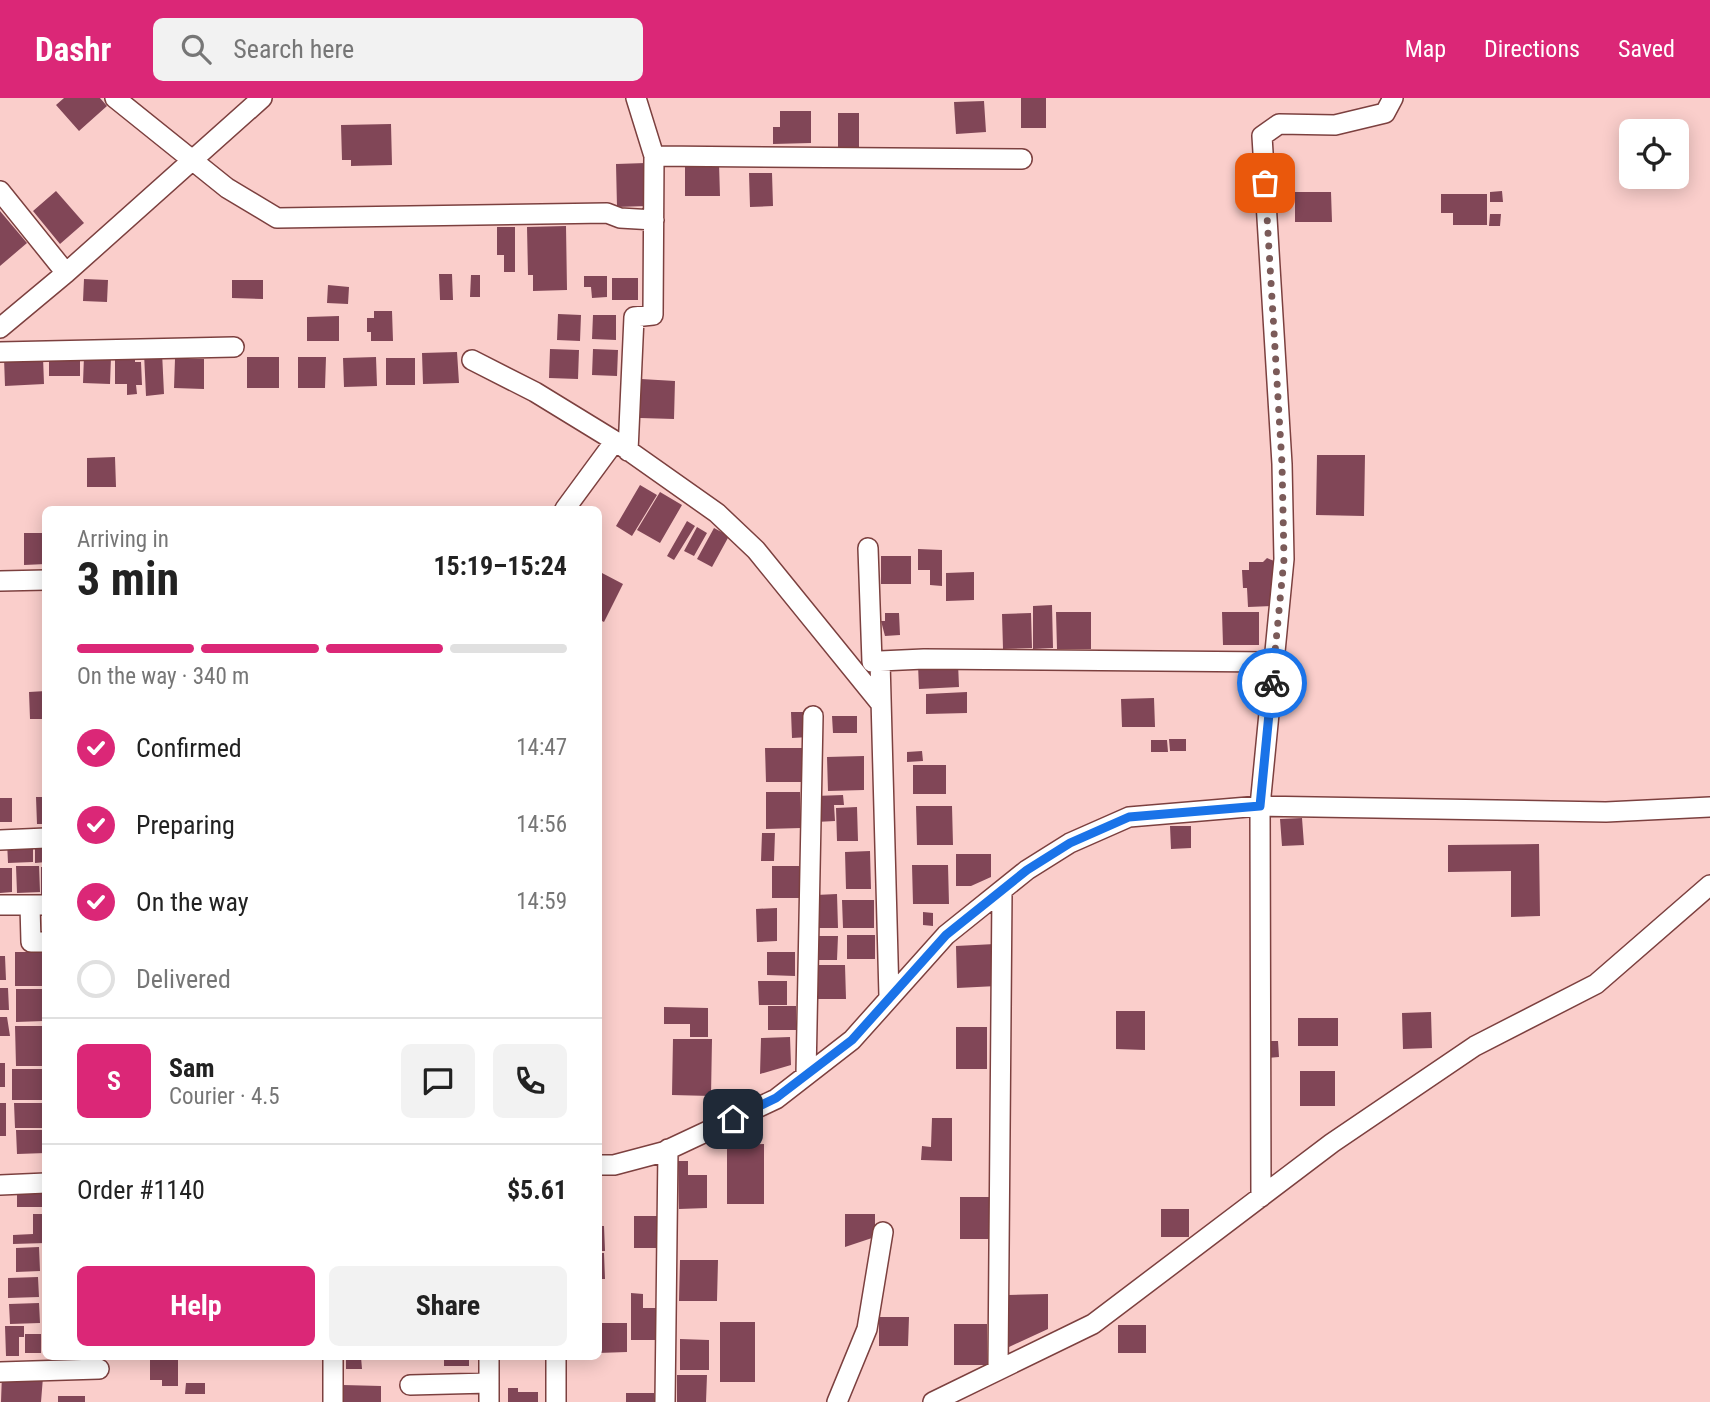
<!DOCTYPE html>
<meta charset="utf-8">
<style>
:root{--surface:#fff;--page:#f2f2f2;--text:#222;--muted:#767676;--line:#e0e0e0;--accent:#db2777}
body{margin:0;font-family:"Roboto Condensed",sans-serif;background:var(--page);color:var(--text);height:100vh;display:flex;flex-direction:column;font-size:26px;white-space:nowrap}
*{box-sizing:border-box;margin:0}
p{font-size:23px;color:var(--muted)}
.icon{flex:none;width:38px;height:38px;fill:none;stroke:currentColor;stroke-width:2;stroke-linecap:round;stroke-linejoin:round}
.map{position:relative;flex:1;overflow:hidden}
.side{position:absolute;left:42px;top:408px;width:560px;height:854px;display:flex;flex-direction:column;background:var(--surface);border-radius:10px;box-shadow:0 4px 18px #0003}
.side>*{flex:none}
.fabs{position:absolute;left:1619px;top:21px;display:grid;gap:14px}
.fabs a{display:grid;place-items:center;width:70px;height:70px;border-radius:10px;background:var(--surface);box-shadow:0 4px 18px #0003;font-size:35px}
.pin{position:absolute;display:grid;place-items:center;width:60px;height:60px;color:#fff;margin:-30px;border-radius:14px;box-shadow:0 4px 10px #0006}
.courier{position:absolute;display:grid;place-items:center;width:70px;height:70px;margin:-35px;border:5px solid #1a73e8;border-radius:50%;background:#fff;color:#222;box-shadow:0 2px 9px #0007}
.summary em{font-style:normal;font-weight:700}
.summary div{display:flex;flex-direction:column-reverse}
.summary{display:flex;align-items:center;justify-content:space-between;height:119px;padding:0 35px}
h1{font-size:46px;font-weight:700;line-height:52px}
.bar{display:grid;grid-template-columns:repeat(4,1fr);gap:10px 7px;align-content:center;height:84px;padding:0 35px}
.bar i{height:9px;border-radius:5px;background:var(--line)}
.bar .on{background:var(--accent)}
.bar p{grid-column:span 4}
.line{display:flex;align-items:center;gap:18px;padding:0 35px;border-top:2px solid var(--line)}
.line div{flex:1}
.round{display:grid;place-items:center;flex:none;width:74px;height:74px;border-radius:10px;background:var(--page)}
ol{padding:0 35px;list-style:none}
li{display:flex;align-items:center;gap:21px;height:77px}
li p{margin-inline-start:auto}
li .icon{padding:7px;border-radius:50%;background:var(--accent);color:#fff;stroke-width:4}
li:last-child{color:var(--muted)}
li i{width:38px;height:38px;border:4px solid var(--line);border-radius:50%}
.primary-button{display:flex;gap:14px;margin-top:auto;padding:14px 35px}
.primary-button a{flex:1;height:80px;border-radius:10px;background:var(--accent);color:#fff;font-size:28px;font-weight:700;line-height:80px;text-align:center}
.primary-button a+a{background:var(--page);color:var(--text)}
header{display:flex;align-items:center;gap:42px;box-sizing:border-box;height:98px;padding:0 35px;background:var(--accent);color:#fff}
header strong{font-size:33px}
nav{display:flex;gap:38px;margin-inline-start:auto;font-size:24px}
.search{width:490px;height:63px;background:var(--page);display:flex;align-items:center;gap:18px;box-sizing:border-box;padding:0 24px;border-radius:10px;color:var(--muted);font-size:26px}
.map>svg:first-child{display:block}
.building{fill:#814657}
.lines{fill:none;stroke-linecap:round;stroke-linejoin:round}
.minor-casing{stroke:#7c403f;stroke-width:22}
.minor{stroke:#fff;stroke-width:19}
.done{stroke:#7b5b59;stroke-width:7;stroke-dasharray:0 12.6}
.route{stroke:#1a73e8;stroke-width:9}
</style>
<header>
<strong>Dashr</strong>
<div class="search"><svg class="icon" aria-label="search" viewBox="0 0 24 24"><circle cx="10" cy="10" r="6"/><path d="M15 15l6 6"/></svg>Search here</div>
<nav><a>Map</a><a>Directions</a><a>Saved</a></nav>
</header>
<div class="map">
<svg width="1710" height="1304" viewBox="0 0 1710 1304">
<rect width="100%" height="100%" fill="#facecb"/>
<!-- building -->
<path class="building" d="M64,0H100L107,8L79,33L56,7Z
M1021,0H1046V30H1021Z
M984,3L986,34L956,36L954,4Z
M780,13H811V45L773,46V29H780Z
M838,15H859V52H838Z
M391,26L392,67L351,68V62H342L341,27Z
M646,65L647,108L617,109L616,66Z
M685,65H719L720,98H685Z
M749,75H772L773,108L750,109Z
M56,93L84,125L60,146L33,113Z
M1502,93L1503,104H1490V94Z
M1295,94H1331L1332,124H1295Z
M1441,96H1487V127H1453V115H1441Z
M0,113L27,145L0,168Z
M1490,116H1501L1500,128H1489Z
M566,128L567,192L533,193V177H528L527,129Z
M497,129H515V174H504V157H497Z
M439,176H452L453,202H440Z
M471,177H480V199H470Z
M584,178H607V199L592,200L591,189H584Z
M612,180H638V202H612Z
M84,181L108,182L107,204L83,203Z
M232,182H263V201L232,200Z
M328,187L349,189L348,206L327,205Z
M374,213H392L393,243H371V234H367V220H374Z
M558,216L581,217L580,243L557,242Z
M593,217H616V242L592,241Z
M339,218V243H307V219Z
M550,251L579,252L578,281L549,280Z
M593,251L618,252L617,278L592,277Z
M162,254L164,296L146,298L144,255Z
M457,254L459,285L423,286L422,255Z
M115,255H135V264H141L142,287H136L137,296L127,297V286H115Z
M49,258H80V278H49Z
M84,258L111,259L110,286L83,285Z
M43,259L44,286L5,288L4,260Z
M247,259H279V290H247Z
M298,259H326L325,290H298Z
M376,259L377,288L344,289L343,260Z
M386,260H415V287H386Z
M175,261H204V291L174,290Z
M641,281L675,283L674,321L640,320Z
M1317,357H1365L1364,418L1316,417Z
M115,359L116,389H87V360Z
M640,387L657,397L632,438L616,428Z
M660,394L682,407L660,445L637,432Z
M687,423L695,428L674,462L667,458Z
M697,429L707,435L694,458L684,453Z
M714,430L729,438L712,469L697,461Z
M24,435H46V466L24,467Z
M918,451L942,452V488L930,487V472H918Z
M881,458H911V486H881Z
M1267,460L1274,463L1276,470L1274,508L1248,509L1247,490H1243L1242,472H1249V464H1263Z
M974,474V502L946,503V475Z
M602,475L623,486L604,524L598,521V481Z
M1052,507L1053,550L1033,551V508Z
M1056,514H1091V551H1057Z
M1222,514H1259V547H1223Z
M885,515H899L900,537L885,538L881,523H885Z
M1031,515L1032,550L1003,551L1002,516Z
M958,565L959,589L919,591L918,567Z
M46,593V621H30L29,594Z
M967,594V615L926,616V596Z
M1154,600L1155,629H1122L1121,601Z
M791,614H809V639L792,640Z
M832,618H857V635H833Z
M1169,641H1186V653H1170Z
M1151,642H1167L1168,654H1151Z
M765,650H802V684H766Z
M922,653L923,663L907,664V654Z
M864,658V692L828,693L827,659Z
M913,667H946V696H913Z
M766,694H800L801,730L766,731Z
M843,697L844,707H834L835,723L816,724L815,698Z
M36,699H46V726H37Z
M0,700H12V724H0Z
M916,708H952L953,747H917Z
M857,709L858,743H837L836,710Z
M1302,720L1304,747L1282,748L1280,721Z
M1170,728H1191V750L1171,751Z
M762,735H775L774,763H761Z
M7,743H33V764L8,765Z
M35,743H46V764L35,765Z
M1539,746L1540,818L1511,819V773L1448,774V747Z
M870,753L871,791H846L845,754Z
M956,756H991V779L971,788H956Z
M912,767H948L949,806H913Z
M16,768H39L40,794L17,795Z
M772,768H799V800H772Z
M41,769H46V797H41Z
M0,770H12V794L0,795Z
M837,796L838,830H817L816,797Z
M842,802H874V830H843Z
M777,810V843L757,844L756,811Z
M923,814L933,815V828L923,827Z
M847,837H875V861H847Z
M812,838H838L837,862H812Z
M995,846L997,888L957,890L956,848Z
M15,854H43L44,888H15Z
M767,854H795V878L767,877Z
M0,858H5L6,882H0Z
M814,867H845L846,901H814Z
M758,883H787V907H759Z
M0,890H8L9,912H0Z
M16,891H44V923L16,924Z
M768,908H796V932H768Z
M664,909L708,910V939H690V926H664Z
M1116,913H1145V952L1116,951Z
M1431,914L1432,950L1403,951L1402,915Z
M0,919H7L10,938H0Z
M1298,920H1338V948H1298Z
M15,928H44V968H16Z
M956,929H987V971H956Z
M790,939L791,967L760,976L761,940Z
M673,941H712L711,998L672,997Z
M1266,943H1278L1279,959L1266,960Z
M0,965H5V989H0Z
M12,971H46V1002H12Z
M1300,973H1335V1008H1300Z
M0,1005H6V1038H0Z
M14,1005H46V1030H15Z
M932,1020H952V1063L921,1062L922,1048L931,1049Z
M16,1032H46V1055L17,1056Z
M764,1046V1106H727V1047Z
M678,1063H688V1077H707V1110L679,1111Z
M17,1088H46V1109H17Z
M960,1099H991V1141H960Z
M1161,1111H1189V1139H1161Z
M33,1116H46V1145L13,1146V1137L33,1136Z
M845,1116H875V1139L845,1149Z
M634,1118H659V1150H634Z
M598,1128H604L605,1153H598Z
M39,1149L40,1173L16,1174V1150Z
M598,1155H604L605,1181H598Z
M680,1162H718L717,1203H679Z
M38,1179L39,1199L8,1200V1180Z
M631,1195L643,1196V1210H659L658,1242H631Z
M1048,1196V1231L1009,1249L1008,1197Z
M39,1205L40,1225L10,1226L9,1206Z
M879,1219H909L908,1248H879Z
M720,1224H755V1284H720Z
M598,1225H627V1254L598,1255Z
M954,1226H987V1267H954Z
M1118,1227H1146V1255H1118Z
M5,1228H24V1239H19V1258H6Z
M25,1236H41V1255H25Z
M680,1241L709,1242V1272H680Z
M444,1258H469V1268H444Z
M150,1259H178V1288H162V1282H150Z
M346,1259H361L362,1271H346Z
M2,1276L43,1279L41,1304H1Z
M677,1277H707L706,1304H677Z
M186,1285H205V1296H185Z
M343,1287L381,1288V1304H343Z
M508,1290H518V1294H538V1304H508Z
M626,1295H654V1304H626Z
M58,1298H85V1304H58Z"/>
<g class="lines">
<!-- minor casing -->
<g class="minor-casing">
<path id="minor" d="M115,0L227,90L277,120L607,115L620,120L654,122
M654,58L1022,61
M0,93L66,175
M0,230L66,175L262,0
M0,254L234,249
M472,262L535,294L615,343
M628,353L634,219L653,217L654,58L636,0
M565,411L615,343L717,415L756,452L881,606
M868,450L872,564L880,563
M0,483L46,482
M0,742L46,740
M0,807H46
M30,807L31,844H46
M889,898L880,563L924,561L1275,564
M806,977L813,618
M598,1067H614L663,1054L776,1001L852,942L946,837L1027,772L1070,745L1129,719L1260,708L1606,714L1710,709
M0,1087L46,1085
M1261,1099L1260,708L1284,461L1282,366L1262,38L1279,26L1335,27L1385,15L1393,0
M556,1258V1304
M998,1272L1002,793
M0,1274L99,1271
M410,1287L489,1285
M333,1304V1258
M489,1304V1258
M665,1304L668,1051
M837,1304L867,1231L883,1134
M933,1304L1093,1226L1332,1045L1475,948L1596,886L1710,787"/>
</g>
<!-- minor -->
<use href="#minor" class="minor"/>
</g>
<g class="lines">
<!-- done -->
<path class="done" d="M1265,85L1282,366L1284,461L1272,585"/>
<!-- route -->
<path class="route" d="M733,1021L776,1000L852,942L946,837L1027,772L1070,745L1129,719L1260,708L1272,585"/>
</g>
</svg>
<div class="fabs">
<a><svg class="icon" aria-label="locate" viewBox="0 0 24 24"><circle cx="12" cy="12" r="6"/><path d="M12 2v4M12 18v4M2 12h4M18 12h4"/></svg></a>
</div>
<div class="pin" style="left:1265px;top:85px;background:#ea580c"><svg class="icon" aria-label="bag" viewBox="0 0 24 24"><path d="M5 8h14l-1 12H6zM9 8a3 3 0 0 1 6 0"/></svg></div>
<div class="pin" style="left:733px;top:1021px;background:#1f2937"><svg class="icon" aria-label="home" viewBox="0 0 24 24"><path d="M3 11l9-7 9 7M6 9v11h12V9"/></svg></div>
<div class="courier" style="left:1272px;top:585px"><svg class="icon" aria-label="bike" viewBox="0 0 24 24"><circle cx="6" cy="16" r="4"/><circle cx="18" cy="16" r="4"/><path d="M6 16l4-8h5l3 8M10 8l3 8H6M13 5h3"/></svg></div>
<section class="side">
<div class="summary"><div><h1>3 min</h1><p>Arriving in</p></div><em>15:19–15:24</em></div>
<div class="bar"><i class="on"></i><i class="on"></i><i class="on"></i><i></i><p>On the way · 340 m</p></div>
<ol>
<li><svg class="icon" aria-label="check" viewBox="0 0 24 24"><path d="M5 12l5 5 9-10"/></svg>Confirmed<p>14:47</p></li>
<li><svg class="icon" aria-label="check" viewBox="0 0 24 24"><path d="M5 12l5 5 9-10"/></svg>Preparing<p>14:56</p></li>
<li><svg class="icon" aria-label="check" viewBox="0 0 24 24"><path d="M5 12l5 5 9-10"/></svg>On the way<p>14:59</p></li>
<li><i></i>Delivered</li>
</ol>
<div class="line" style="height:126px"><b class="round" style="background:var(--accent);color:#fff">S</b><div><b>Sam</b><p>Courier · 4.5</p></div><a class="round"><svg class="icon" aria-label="chat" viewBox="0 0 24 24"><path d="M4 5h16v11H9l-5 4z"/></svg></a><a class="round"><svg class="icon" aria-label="phone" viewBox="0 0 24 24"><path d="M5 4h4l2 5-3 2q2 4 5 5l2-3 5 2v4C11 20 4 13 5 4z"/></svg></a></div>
<div class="line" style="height:91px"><div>Order #1140</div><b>$5.61</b></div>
<div class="primary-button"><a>Help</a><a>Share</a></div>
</section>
</div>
